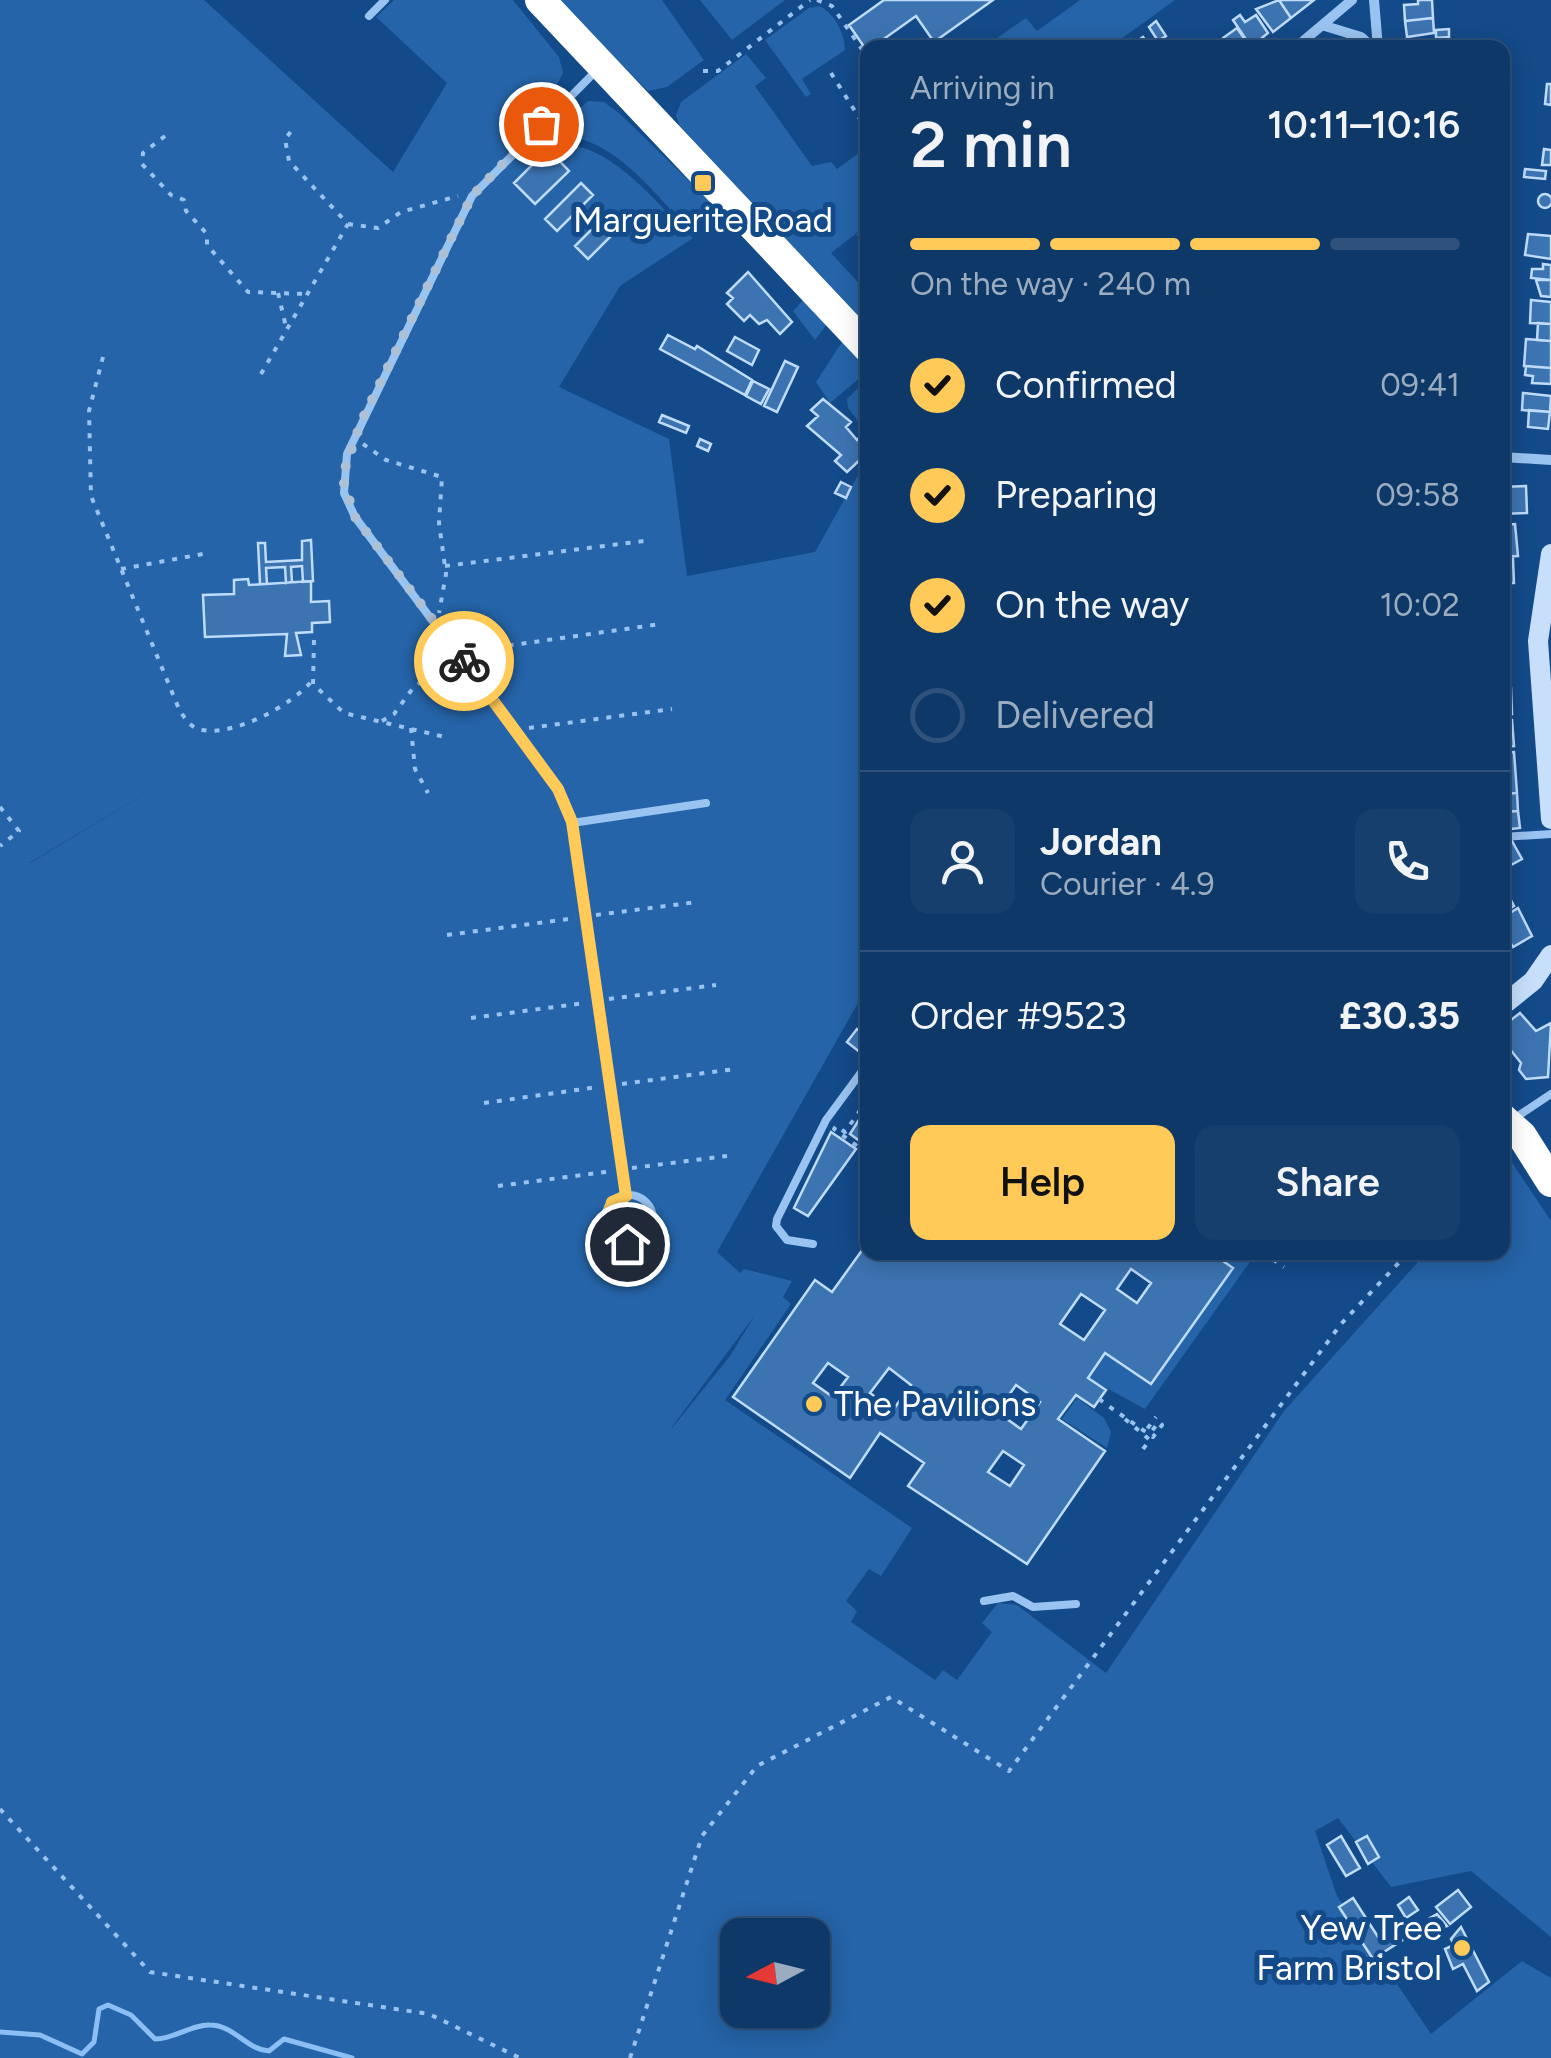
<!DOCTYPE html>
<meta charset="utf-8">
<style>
:root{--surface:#0e3867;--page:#173f6d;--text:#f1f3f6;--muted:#9bacc0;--line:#2e527b;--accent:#ffca58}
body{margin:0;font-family:Figtree,sans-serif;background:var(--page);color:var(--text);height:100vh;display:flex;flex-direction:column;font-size:38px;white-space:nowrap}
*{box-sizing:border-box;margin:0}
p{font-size:32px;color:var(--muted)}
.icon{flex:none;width:55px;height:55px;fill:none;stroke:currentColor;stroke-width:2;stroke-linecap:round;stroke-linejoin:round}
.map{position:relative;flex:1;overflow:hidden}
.side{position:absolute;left:860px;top:40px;width:650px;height:1220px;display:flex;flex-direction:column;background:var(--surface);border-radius:20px;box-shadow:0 5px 25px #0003,0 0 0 2px var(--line)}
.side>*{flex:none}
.needle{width:65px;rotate:263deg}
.buttons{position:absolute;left:720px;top:1918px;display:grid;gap:20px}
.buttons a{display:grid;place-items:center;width:110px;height:110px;border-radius:20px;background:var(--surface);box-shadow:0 5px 25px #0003,0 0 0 2px var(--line);font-size:50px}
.pin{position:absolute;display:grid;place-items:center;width:85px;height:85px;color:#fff;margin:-42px;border:5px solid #fff;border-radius:50%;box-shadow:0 2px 10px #0007}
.courier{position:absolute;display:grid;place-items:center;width:100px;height:100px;margin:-50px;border:8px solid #ffca58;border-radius:50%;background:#fff;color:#222;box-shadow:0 2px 12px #0007}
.headline em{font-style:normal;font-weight:600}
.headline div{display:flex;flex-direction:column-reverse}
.headline{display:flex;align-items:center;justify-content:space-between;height:170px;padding:0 50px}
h1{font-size:65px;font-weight:600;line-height:75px}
.bar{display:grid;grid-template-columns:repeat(4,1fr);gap:15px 10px;align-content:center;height:120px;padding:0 50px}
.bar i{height:12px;border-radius:8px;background:var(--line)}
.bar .active{background:var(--accent)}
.bar p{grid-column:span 4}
.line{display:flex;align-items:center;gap:25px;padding:0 50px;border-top:2px solid var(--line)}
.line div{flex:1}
.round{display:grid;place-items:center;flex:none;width:105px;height:105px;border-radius:20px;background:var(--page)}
ol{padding:0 50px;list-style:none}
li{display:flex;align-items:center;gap:30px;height:110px}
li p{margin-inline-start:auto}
li .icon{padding:10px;border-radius:50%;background:var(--accent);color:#111;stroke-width:4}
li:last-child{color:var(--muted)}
li i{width:55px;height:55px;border:5px solid var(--line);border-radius:50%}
.action{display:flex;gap:20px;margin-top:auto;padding:20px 50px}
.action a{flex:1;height:115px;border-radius:20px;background:var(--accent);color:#111;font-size:40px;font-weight:600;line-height:115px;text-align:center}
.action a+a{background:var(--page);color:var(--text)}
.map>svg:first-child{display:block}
.green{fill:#2564a8;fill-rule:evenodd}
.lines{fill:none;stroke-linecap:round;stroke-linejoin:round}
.stream{stroke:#8bbef3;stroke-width:5}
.building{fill:#3c74b2;stroke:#bfdcfc;stroke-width:2.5;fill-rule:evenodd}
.path{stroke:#99c3f0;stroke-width:4;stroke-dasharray:5 8;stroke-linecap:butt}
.lane{stroke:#99c3f0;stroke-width:8}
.street{stroke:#99c3f0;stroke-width:10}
.secondary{stroke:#c7dffb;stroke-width:20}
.highway{stroke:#fff;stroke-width:30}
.done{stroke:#acc0d6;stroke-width:10;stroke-dasharray:0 18}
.route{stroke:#ffca58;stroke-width:12}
.poi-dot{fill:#ffca58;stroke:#134a89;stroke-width:4}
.labels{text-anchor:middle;stroke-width:10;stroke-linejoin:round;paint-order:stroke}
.poi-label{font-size:35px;fill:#fff;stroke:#134a89}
</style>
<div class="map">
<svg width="1551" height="2058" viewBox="0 0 1551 2058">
<rect width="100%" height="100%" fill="#134a89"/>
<!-- green -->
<path class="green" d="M0,0H204L393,172L447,83L376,17L394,0H513L559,57L563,73L554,90L525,118V106L519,126L542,146C604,131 652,200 693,238L620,286L559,387L669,439L687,576L815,552L867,459V987L717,1252L740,1273L744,1269L792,1281L783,1297L791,1304L725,1400L912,1528L881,1576L869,1569L846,1601L857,1611L851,1622L935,1680L943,1670L957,1680L992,1632L982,1623L998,1603L1017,1605L1106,1673L1284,1411L1426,1253L1502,1252L1503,1165L1509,1158L1551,1221V1937L1471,1871L1391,1887L1338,1818L1315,1831L1337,1896L1431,2034L1522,1961L1551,1978V2058H0ZM188,768L30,863H29ZM755,1315L730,1356L672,1428V1427ZM738,1935H812V2010H738Z
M557,0H662L704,60L667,87L648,91Z
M700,0H785L732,40Z
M1080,0H1175L1110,47H984L1026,18L1037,31Z
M819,6C834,12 845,34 845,50L802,79L811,94L806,97L765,40L809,8Z
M746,54L766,78L755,86L812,166L831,162L837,169L867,147V225L831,253L867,292V330L679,125L676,115L681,102Z
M588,101L604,102L620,114L718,209L694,235C656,196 607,125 547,138Z
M804,299L827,324L815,340L793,311Z
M842,342L867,365V372L830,403L816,382Z
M867,379V420L858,421L848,408L847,399Z
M1211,1253H1243L1252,1259L1145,1409L1088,1378L1105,1353L1152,1384L1232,1269Z
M1077,1398L1104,1418L1111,1432L1107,1448L1062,1419Z"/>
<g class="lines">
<!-- stream -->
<path class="stream" d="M0,2032L40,2035L82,2054L94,2042L99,2009L108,2005L131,2015L155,2039C175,2039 192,2024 210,2025C234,2025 247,2050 269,2051L284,2039L352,2058"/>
</g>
<!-- building -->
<path class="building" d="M884,0H993L934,42L916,16L867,51L849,25Z
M1279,0H1314L1291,18Z
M1279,0L1291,18L1273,32L1256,9Z
M1418,0H1432L1433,18L1405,21L1404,5L1418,4Z
M1240,15L1245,22L1256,15L1268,33L1251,47L1233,20Z
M1433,18L1434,33L1407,37L1405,21Z
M1156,21L1166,36L1158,41L1149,27Z
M1237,28L1250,47V48H1225L1223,38Z
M1449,29V37L1436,38V30Z
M1143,37L1149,45L1135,48L1133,44Z
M1449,37L1450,45L1437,46L1436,38Z
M1427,41V48H1406V43Z
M1547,84H1551V105L1545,104Z
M548,149L569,171L535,204L514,183Z
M1544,149L1551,150V165H1542Z
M1525,169L1546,171L1545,179L1524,177Z
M581,183L593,195L557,231L545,219Z
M1538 201a7 7 0 1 1 14 0a7 7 0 1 1-14 0Z
M609,212L622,225L588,259L575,246Z
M868,229V251L859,235Z
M1528,234L1551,236V259L1525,255Z
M1543,264L1551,265V280L1531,278L1532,269H1543Z
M748,272L792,322L780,334L767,320L759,324L750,315L744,321L727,304L733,298L727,293Z
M1536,280H1551V297L1541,296Z
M1531,300L1551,302V324L1530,323Z
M1538,323L1551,324V341L1537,340Z
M668,335L695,349L697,346L752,380L745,395L660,349Z
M735,337L759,350L752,365L727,351Z
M1526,339L1551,341V368L1524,366Z
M785,361L798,367L777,412L764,406Z
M1526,366L1551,368V384L1532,383L1533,376L1525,375Z
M753,381L769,389L761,404L746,396Z
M1523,393L1551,396L1550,412L1522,410Z
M823,399L851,422L846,427L857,440L863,434L868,439L864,456L847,472L835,461L841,455L807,426L818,416L811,410Z
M1502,409H1509L1508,427H1502Z
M1529,410L1550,412L1548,429L1528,427Z
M662,415L689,426L686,433L659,422Z
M700,439L711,444L708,451L697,446Z
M841,482L851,487L846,498L835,493Z
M1526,486L1527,513L1502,514V487Z
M1515,524L1518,556L1502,557V525Z
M311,540L313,581L303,582L302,566L291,567L292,582L286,583L285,567L266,568L267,584H260L258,543H265L266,562L302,560V541Z
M1513,559L1514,583H1502V560Z
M248,579L249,585L311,581V602L329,601L330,622L312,623V632L296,633L301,655L285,656L287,634L205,637L203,595L234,594V580Z
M1502,589H1507L1508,615H1502Z
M1502,621H1506L1507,648H1502Z
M1502,654H1508L1509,679L1502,680Z
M1502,688H1511L1512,714L1502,715Z
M1512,720L1514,746L1502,747V721Z
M1514,752L1517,793L1502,794V753Z
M1517,793L1518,811L1502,812V794Z
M1518,811L1520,828L1502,830V812Z
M1512,841L1522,859L1502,870V846Z
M1502,883L1514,906L1502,913Z
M1518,908L1532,936L1513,947L1502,930V918Z
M1520,1013L1536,1031L1551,1023L1548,1077L1526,1079L1519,1070L1521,1063L1505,1043L1502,1045V1027Z
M857,1029L868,1037L861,1053L847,1042Z
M862,1115L868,1119V1147L850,1134Z
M831,1132L856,1149L808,1216L794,1208Z
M868,1242V1252H1210L1233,1268L1151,1384L1105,1353L1088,1378L1106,1390L1094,1407L1076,1395L1058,1419L1105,1451L1027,1564L908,1486L924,1463L880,1433L850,1478L733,1397L815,1280L832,1292ZM1131,1269L1151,1283L1137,1303L1117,1289ZM1081,1294L1105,1310L1084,1340L1060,1324ZM828,1363L848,1377L833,1397L813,1383ZM889,1368L911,1385L893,1410L870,1393ZM1016,1385L1040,1402L1021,1429L997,1412ZM1003,1451L1024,1465L1010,1486L988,1472Z
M1341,1836L1360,1868L1346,1876L1327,1845Z
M1367,1836L1379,1857L1368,1864L1356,1842Z
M1458,1890L1471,1907L1450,1924L1436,1907Z
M1409,1897L1418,1910L1406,1918L1398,1905Z
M1353,1898L1380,1940L1397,1928L1404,1939L1373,1959L1339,1907Z
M1437,1914L1447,1926L1438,1930L1430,1918Z
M1432,1921L1438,1930L1423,1940L1416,1930Z
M1461,1927L1489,1982L1477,1991L1463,1964L1453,1969L1445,1949L1454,1945L1451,1939Z"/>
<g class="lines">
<!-- path -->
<path class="path" d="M817,0L832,6L868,58
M886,48L889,46
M703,71H718L810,0
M831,73L860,119
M165,136L143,153L142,164L171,195L184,200L186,211L207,234V245L248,292L306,294
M348,224L378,228L401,212L458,196
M278,293L286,327
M103,357L89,411L91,496L179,709C183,715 187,723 194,727C224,743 296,704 313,679
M261,374L348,224L289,161L285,139L293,129
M363,444L386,460L442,477L439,523L446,574L439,613
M445,566L644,541
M121,569L203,554
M314,640L313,684L344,713L449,738
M470,651L661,624
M382,721L394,714L413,688L448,662
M411,728L415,769L428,793
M529,728L672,709
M0,807L19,831L0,846
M596,915L697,902
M447,935L576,918
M609,999L716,985
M471,1018L585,1003
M622,1084L735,1069
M868,1099L845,1132L836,1126L834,1129L868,1154
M484,1103L598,1087
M632,1168L727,1156
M498,1186L613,1171
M1262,1252L1284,1267
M1099,1399L1118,1413
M1120,1414L1153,1437L1162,1425L1159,1422L1151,1432L1147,1429L1156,1417
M1125,1419L1150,1440L1139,1454
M0,1809L150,1972L429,2014L520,2058
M630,2058L702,1836L757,1766L891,1697L1009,1771L1341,1324L1409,1252"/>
<!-- lane -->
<path class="lane" d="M369,16L385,0
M596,71L472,196L347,454L344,493L355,517L558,789L572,823L626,1195
M572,823L706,803
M1502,837L1551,834
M1512,1120L1551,1094
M605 1219a24 24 0 1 1 48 0a24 24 0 1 1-48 0Z
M813,1244L787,1240L776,1226L777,1219L826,1120L868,1063
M984,1601L1013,1596L1033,1607L1076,1604"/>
<!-- street -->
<path class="street" d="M1374,0L1378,48
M1325,26L1361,37L1373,48
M1295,48L1352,0
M1502,457L1551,460"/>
<!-- secondary -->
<path class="secondary" d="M1551,554L1538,641L1551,819
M1502,1006L1533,981L1551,955"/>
<!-- highway -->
<path class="highway" d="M540,0L868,348
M1502,1118L1522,1136L1551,1182"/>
</g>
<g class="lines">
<!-- done -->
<path class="done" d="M464,661L355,517L342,477L361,422L472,196L541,124"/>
<!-- route -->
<path class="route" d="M464,661L558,789L572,822L626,1196L612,1202L605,1224L613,1238L627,1244"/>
</g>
<!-- markers -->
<g class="poi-dot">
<rect x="693" y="173" width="20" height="20" rx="5"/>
<circle cx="814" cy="1404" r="10"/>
<circle cx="1462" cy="1948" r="10"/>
</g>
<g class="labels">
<!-- poi labels -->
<g class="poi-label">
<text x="703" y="232">Marguerite Road</text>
<text x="834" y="1416" text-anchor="start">The Pavilions</text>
<text x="1442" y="1940" text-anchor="end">Yew Tree<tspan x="1442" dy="40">Farm Bristol</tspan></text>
</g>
</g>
</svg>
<div class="buttons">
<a><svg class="needle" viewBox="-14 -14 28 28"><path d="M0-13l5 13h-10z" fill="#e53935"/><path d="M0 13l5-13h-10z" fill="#9bacc0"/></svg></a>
</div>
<div class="pin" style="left:541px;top:124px;background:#ea580c"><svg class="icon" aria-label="bag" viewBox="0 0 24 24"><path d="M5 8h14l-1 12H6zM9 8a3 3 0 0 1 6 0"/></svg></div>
<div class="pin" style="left:627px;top:1244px;background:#1f2937"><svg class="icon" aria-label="home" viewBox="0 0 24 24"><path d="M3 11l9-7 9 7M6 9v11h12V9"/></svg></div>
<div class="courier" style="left:464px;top:661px"><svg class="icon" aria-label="bike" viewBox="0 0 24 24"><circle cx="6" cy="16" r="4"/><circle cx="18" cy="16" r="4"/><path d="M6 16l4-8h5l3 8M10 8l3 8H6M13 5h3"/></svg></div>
<section class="side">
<div class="headline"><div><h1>2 min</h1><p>Arriving in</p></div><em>10:11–10:16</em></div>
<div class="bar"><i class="active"></i><i class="active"></i><i class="active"></i><i></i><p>On the way · 240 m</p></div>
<ol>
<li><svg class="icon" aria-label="check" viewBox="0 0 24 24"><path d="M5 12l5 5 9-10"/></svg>Confirmed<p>09:41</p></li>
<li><svg class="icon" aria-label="check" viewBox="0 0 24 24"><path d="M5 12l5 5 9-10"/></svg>Preparing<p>09:58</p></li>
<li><svg class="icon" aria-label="check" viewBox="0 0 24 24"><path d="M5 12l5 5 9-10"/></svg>On the way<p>10:02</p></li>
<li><i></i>Delivered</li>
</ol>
<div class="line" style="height:180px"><a class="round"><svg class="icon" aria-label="person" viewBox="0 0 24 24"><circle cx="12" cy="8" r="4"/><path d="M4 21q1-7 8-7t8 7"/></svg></a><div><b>Jordan</b><p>Courier · 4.9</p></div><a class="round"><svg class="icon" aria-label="phone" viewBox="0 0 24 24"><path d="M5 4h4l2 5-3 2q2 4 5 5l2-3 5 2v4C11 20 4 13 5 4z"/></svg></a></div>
<div class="line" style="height:130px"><div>Order #9523</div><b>£30.35</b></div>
<div class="action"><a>Help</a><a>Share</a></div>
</section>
</div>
